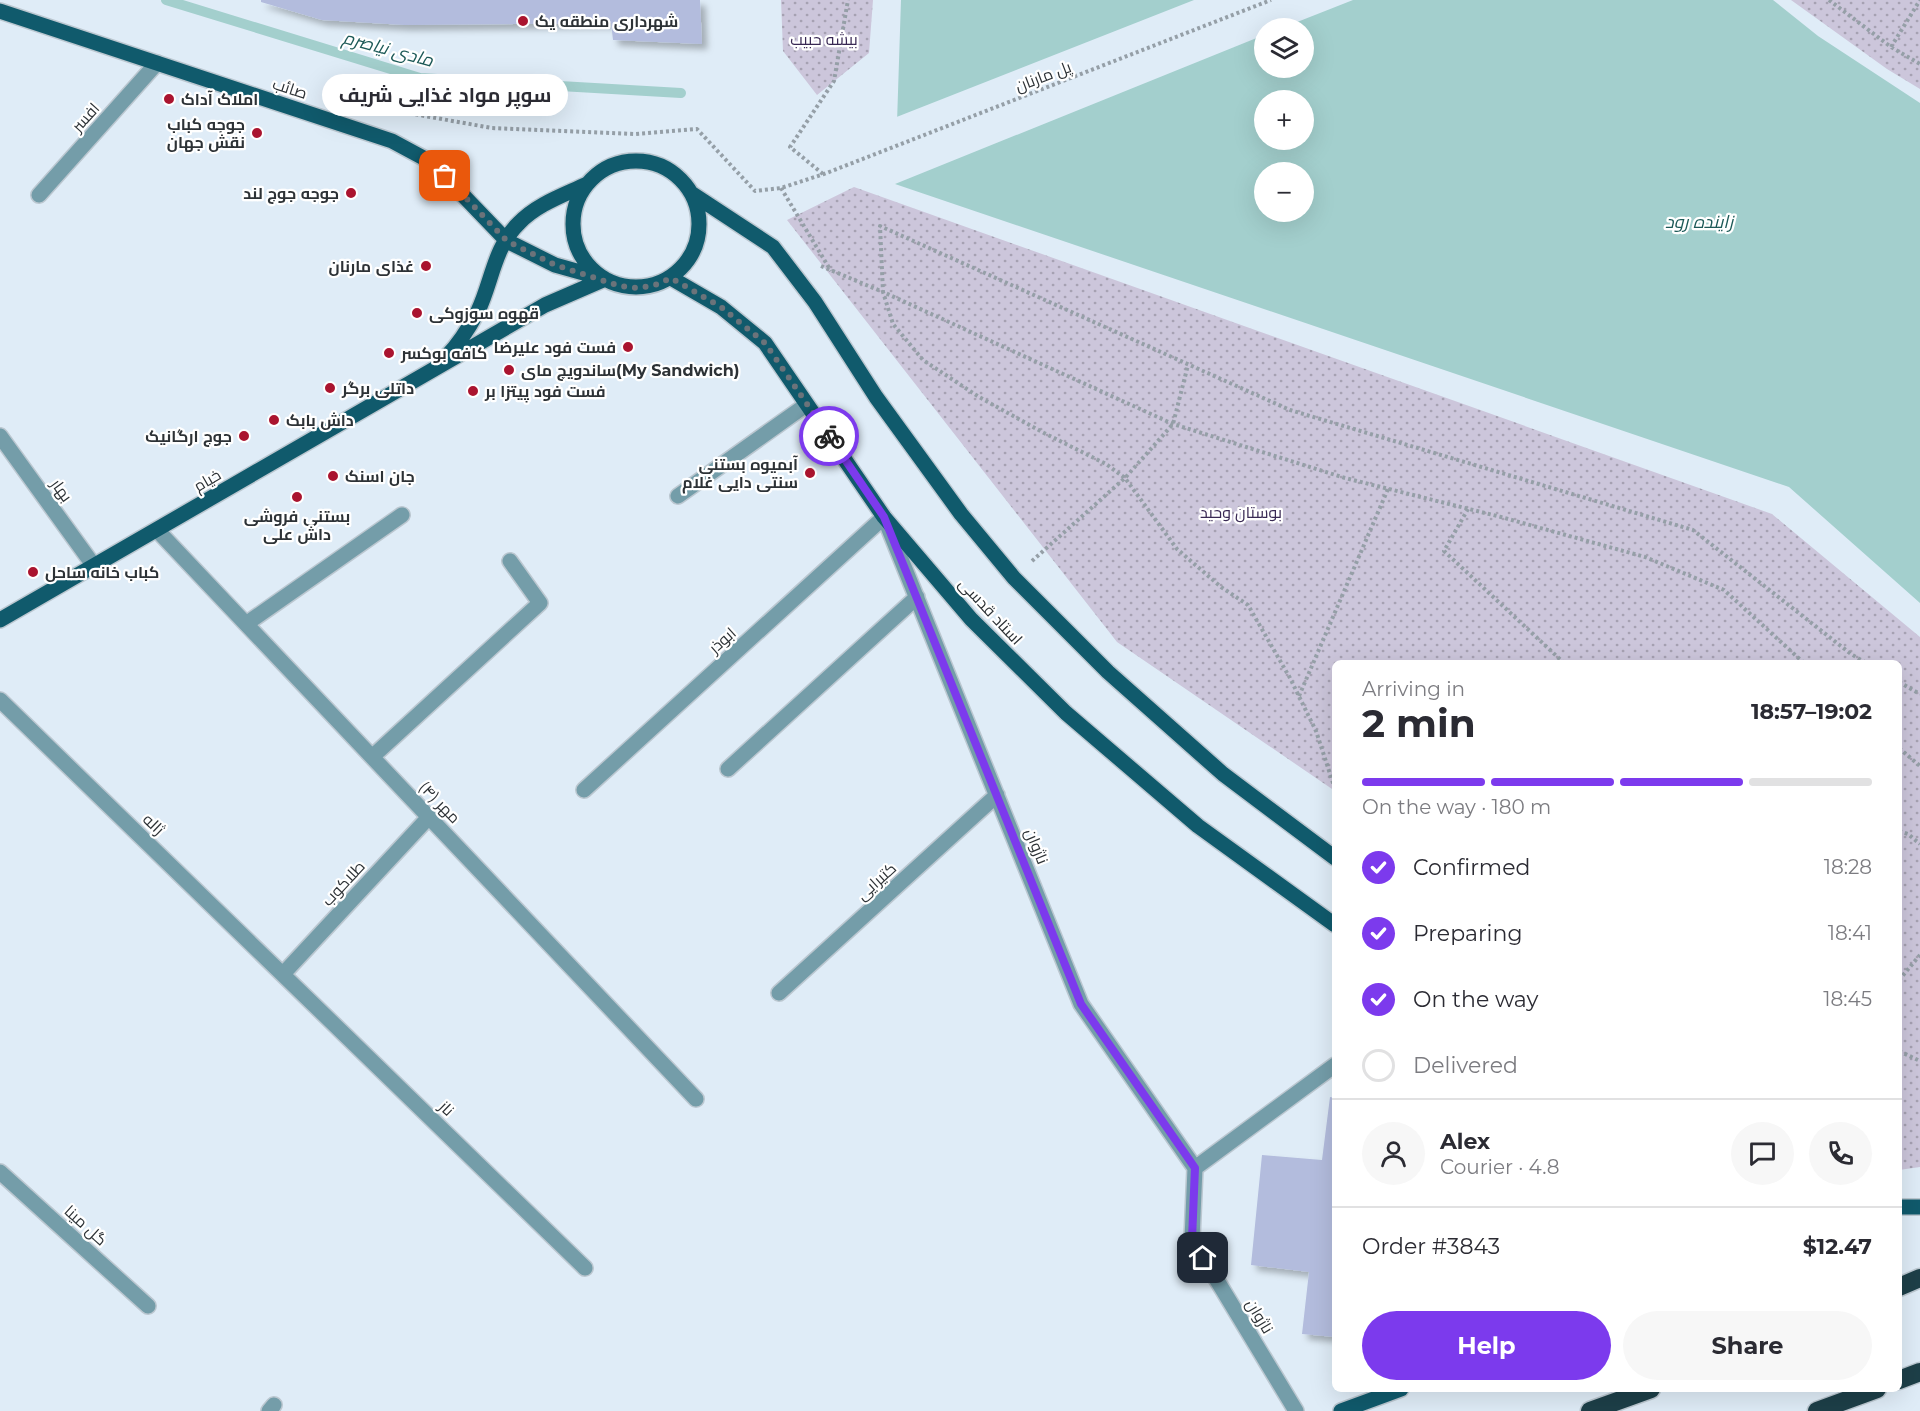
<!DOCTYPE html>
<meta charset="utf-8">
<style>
:root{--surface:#fff;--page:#f7f7f7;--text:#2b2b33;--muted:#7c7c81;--line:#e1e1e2;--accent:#7c3aed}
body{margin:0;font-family:Montserrat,Cairo,sans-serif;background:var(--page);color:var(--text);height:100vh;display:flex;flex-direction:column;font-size:22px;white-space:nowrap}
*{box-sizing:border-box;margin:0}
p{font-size:20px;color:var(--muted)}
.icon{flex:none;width:33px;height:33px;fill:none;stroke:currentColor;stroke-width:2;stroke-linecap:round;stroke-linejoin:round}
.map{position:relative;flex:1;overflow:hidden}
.sheet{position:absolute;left:1332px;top:660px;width:570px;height:732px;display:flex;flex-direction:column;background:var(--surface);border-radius:9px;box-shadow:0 6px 24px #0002}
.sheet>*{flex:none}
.tools{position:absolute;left:1254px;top:18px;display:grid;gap:12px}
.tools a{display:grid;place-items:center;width:60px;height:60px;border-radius:50%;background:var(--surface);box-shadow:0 6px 24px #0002;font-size:30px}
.pin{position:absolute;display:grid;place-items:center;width:51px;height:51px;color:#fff;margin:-26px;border-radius:12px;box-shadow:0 3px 9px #0006}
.courier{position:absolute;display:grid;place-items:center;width:60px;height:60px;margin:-30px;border:4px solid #7c3aed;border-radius:50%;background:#fff;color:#222;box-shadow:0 2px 8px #0007}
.bubble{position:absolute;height:42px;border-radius:21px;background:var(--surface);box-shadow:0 6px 24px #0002;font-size:20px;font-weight:700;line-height:42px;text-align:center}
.summary em{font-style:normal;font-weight:700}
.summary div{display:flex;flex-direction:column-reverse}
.summary{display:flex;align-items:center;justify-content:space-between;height:102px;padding:0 30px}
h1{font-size:39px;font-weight:700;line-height:45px}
.bar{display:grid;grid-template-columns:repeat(4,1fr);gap:9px 6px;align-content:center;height:72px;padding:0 30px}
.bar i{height:8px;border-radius:4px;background:var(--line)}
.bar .active{background:var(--accent)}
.bar p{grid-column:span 4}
.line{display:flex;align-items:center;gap:15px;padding:0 30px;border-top:2px solid var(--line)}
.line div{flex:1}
.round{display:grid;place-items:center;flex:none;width:63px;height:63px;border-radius:32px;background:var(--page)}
ol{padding:0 30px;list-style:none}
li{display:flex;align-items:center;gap:18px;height:66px}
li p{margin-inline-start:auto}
li .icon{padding:6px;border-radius:50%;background:var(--accent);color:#fff;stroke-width:4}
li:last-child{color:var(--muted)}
li i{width:33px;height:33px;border:3px solid var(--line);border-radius:50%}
.cta{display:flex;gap:12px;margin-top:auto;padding:12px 30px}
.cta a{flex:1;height:69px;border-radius:36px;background:var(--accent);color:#fff;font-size:24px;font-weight:700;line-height:69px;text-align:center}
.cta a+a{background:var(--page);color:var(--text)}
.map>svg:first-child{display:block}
.park{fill:url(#park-dots)}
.water{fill:#a3cfcd;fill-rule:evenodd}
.pier{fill:#dfecf7}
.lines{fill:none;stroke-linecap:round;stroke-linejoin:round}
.stream{stroke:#a3cfcd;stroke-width:10}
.building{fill:#b3bcdd;filter:url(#shadow)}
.minor-casing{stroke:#bbc7d0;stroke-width:18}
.major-casing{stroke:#bbc7d0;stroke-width:18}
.highway-casing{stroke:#bbc7d0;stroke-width:21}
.path{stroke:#959fa7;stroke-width:4;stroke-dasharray:3 3;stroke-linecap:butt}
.minor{stroke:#749da9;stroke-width:15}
.major{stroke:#105a6c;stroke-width:15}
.highway{stroke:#1d3f48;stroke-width:18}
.done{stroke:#6b737a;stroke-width:6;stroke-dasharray:0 10.8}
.route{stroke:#7c3aed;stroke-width:8}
.poi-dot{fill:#aa142f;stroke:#fff;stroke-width:2}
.labels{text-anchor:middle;stroke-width:4.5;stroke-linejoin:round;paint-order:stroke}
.poi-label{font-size:16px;font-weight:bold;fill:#2d3236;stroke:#fff;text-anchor:start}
.park-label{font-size:16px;fill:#382853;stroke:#fff}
.street-label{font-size:16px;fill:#2d3236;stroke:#fff}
.water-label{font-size:18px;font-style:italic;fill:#1c5957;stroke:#fff}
</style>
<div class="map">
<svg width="1920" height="1411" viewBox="0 0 1920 1411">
<defs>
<pattern id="park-dots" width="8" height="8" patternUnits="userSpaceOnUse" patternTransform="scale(1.5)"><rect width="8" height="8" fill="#ccc6db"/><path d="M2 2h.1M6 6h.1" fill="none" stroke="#a6a1b2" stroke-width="1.8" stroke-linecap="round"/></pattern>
<filter id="shadow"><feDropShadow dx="5.5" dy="5.5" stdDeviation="3" flood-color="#0004"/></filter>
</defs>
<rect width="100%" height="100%" fill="#dfecf7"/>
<!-- park -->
<path class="park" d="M781,0H873L869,53L817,95L783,51Z
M1791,0H1920V89L1887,69Z
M854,187L1772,514L1920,637V1167L1899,1170V663H1335V791L1117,642L787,220Z"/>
<!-- water -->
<path class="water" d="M901,0H1773L1818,36L1920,103V603L1789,487L895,184ZM1264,28H1304V68H1264ZM1264,100H1304V140H1264ZM1264,172H1304V212H1264Z"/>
<!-- pier -->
<path class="pier" d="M1194,0H1353L1282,28H1264V35L895,184L892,177L894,118Z"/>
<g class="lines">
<!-- stream -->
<path class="stream" d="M166,0L420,78L681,93"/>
</g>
<!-- building -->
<path class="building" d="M261,0H700L702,44L613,40L611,23L405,25L322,20L261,2Z
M1330,1097L1335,1098V1337L1302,1334L1309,1272L1251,1265L1262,1155L1322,1160Z"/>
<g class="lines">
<!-- minor casing -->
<g class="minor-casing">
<path id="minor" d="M39,195L157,63
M0,436L94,566
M678,496L806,405
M157,530L696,1099
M246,624L402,515
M0,700L585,1268
M372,757L540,603L510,561
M728,769L917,597
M584,790L884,517L1081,1004L1195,1168
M283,974L429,817
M779,993L997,795
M0,1172L148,1306
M269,1411L274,1405
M1296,1411L1192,1239L1195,1168L1335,1065"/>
</g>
<!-- major casing -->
<g class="major-casing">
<path id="major" d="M0,11L392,141L431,162L507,241L555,265L605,279
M573 224a63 63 0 1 1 126 0a63 63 0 1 1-126 0Z
M691,193L773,247L815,302L876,397L961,514L1014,578L1108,672L1223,774L1335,858
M671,278L721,307L765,343L884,517L971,619L1066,713L1198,826L1335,925
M446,357C459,344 469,328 478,311C492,282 494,247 519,223C537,204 564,195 587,184
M0,620L545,305L605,279
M1899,1207H1920
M1341,1411L1401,1389"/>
</g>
<!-- highway casing -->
<g class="highway-casing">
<path id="highway" d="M1899,1287L1920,1278
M1899,1380L1920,1372
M1590,1411L1651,1389
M1817,1411L1877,1389"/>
</g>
<!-- path -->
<path class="path" d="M1829,0L1891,47L1920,64
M1891,47L1920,0
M380,108L492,128L636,134L697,129L755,191L781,188L824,174L1271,0
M823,174L790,147L834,81L848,0
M781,188L831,271
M821,266L883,292L893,324L923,360L979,397L1044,433L1106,464L1125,478L1177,549L1221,587L1248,605L1290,678L1316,731L1335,789
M1468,509L1444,551L1564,663
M1032,561L1125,478L1173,424L1188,365
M1804,663L1724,590L1645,557L1501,517L1345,478L1173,424L883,292L880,226L1290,410L1693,530L1851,654L1866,663
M1899,682L1920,694
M1299,696L1388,489
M1899,748L1920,766
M1899,831L1908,834L1920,844
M1899,980L1920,955
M1899,1051L1920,1061"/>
<!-- minor -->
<use href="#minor" class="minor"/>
<!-- major -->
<use href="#major" class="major"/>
<!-- highway -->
<use href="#highway" class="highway"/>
</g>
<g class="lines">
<!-- done -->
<path class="done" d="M445,176L507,241L555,265L620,286L638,288L655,285L671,278L721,307L765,343L829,436"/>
<!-- route -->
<path class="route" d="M829,436L884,517L1081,1004L1195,1168L1192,1239L1203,1258"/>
</g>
<!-- markers -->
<g class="poi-dot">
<circle cx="523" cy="21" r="6"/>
<circle cx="169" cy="99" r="6"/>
<circle cx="257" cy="133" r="6"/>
<circle cx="351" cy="193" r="6"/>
<circle cx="426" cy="266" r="6"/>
<circle cx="417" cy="313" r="6"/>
<circle cx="628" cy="347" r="6"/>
<circle cx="389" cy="353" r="6"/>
<circle cx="509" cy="370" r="6"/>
<circle cx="330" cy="388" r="6"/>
<circle cx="473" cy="391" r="6"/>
<circle cx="274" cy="420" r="6"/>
<circle cx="244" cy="436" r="6"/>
<circle cx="810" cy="473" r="6"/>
<circle cx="333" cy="476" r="6"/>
<circle cx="297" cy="497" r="6"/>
<circle cx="33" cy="572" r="6"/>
</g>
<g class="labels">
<!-- poi labels -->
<g class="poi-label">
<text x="535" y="27">شهرداری منطقه یک</text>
<text x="181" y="105">املاک آداک</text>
<text x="245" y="130" text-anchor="end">جوجه کباب<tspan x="245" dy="18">نقش جهان</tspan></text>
<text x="339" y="199" text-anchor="end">جوجه جوج لند</text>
<text x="414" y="272" text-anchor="end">غذای مارنان</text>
<text x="429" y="319">قهوه سوزوکی</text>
<text x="616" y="353" text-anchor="end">فست فود علیرضا</text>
<text x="401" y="359">کافه بوکسر</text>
<text x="521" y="376">ساندویچ مای(My Sandwich)</text>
<text x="342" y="394">داتلی برگر</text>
<text x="485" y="397">فست فود پیتزا بر</text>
<text x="286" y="426">داش بابک</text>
<text x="232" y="442" text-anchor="end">جوج ارگانیک</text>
<text x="798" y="470" text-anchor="end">آبمیوه بستنی<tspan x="798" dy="18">سنتی دایی غلام</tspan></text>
<text x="345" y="482">جان اسنک</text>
<text x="297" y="522" text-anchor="middle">بستنی فروشی<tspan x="297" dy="18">داش علی</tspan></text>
<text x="45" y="578">کباب خانه ساحل</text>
</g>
<!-- park labels -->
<g class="park-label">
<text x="824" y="45">بیشه حبیب</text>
<text x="1241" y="518">بوستان وحید</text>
</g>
<!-- street labels -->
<g class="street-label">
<text transform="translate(1043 76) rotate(-21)" y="6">پل مارنان</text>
<text transform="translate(290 88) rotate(18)" y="6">صائب</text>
<text transform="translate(85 117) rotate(-48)" y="6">افسر</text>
<text transform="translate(207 480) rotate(-30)" y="6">خیام</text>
<text transform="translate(62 490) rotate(54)" y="6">بهار</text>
<text transform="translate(991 611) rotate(47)" y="6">استاد قدسی</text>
<text transform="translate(722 640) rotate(-42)" y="6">ابوذر</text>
<text transform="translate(440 802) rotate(46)" y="6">مهر (۴)</text>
<text transform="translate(154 824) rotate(44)" y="6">ژاله</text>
<text transform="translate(1037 846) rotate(68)" y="6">ناژوان</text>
<text transform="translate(876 881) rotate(-42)" y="6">کتیرایی</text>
<text transform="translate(343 883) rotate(-47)" y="6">طلاکوب</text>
<text transform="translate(447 1108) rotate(44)" y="6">ناز</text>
<text transform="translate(86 1225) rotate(42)" y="6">گل مینا</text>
<text transform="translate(1260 1316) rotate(59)" y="6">ناژوان</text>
</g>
<!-- water labels -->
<g class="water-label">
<text transform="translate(388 49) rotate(15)" y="6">مادی نیاصرم</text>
<text x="1699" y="228">زاینده رود</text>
</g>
</g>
</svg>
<div class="tools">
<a><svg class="icon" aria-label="layers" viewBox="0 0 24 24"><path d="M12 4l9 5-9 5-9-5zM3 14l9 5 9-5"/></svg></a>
<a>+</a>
<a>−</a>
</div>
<div class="pin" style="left:445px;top:176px;background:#ea580c"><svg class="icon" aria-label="bag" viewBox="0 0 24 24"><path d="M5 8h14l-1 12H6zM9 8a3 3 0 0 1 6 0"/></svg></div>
<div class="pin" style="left:1203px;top:1258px;background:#1f2937"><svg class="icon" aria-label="home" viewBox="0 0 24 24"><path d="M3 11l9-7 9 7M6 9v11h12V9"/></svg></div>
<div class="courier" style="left:829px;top:436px"><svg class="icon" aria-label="bike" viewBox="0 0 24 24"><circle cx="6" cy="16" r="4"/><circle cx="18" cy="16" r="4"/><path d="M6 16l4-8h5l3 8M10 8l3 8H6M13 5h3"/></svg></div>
<div class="bubble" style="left:322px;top:74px;width:246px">سوپر مواد غذایی شریف</div>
<section class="sheet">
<div class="summary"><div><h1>2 min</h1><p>Arriving in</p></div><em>18:57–19:02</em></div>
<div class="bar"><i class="active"></i><i class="active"></i><i class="active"></i><i></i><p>On the way · 180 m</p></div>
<ol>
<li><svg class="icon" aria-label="check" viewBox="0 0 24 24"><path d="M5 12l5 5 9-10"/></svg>Confirmed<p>18:28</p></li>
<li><svg class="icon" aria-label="check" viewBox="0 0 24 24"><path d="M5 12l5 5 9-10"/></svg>Preparing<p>18:41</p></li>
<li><svg class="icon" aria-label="check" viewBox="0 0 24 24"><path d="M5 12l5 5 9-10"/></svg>On the way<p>18:45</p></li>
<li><i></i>Delivered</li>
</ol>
<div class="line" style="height:108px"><a class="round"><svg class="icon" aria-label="person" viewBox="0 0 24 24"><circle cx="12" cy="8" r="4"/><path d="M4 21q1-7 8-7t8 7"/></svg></a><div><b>Alex</b><p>Courier · 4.8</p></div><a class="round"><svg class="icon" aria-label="chat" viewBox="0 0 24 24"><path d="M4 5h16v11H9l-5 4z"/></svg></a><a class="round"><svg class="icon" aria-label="phone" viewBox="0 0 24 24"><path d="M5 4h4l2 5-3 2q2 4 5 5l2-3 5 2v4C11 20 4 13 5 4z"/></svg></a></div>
<div class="line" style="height:78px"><div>Order #3843</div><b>$12.47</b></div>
<div class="cta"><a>Help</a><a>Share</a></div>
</section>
</div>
